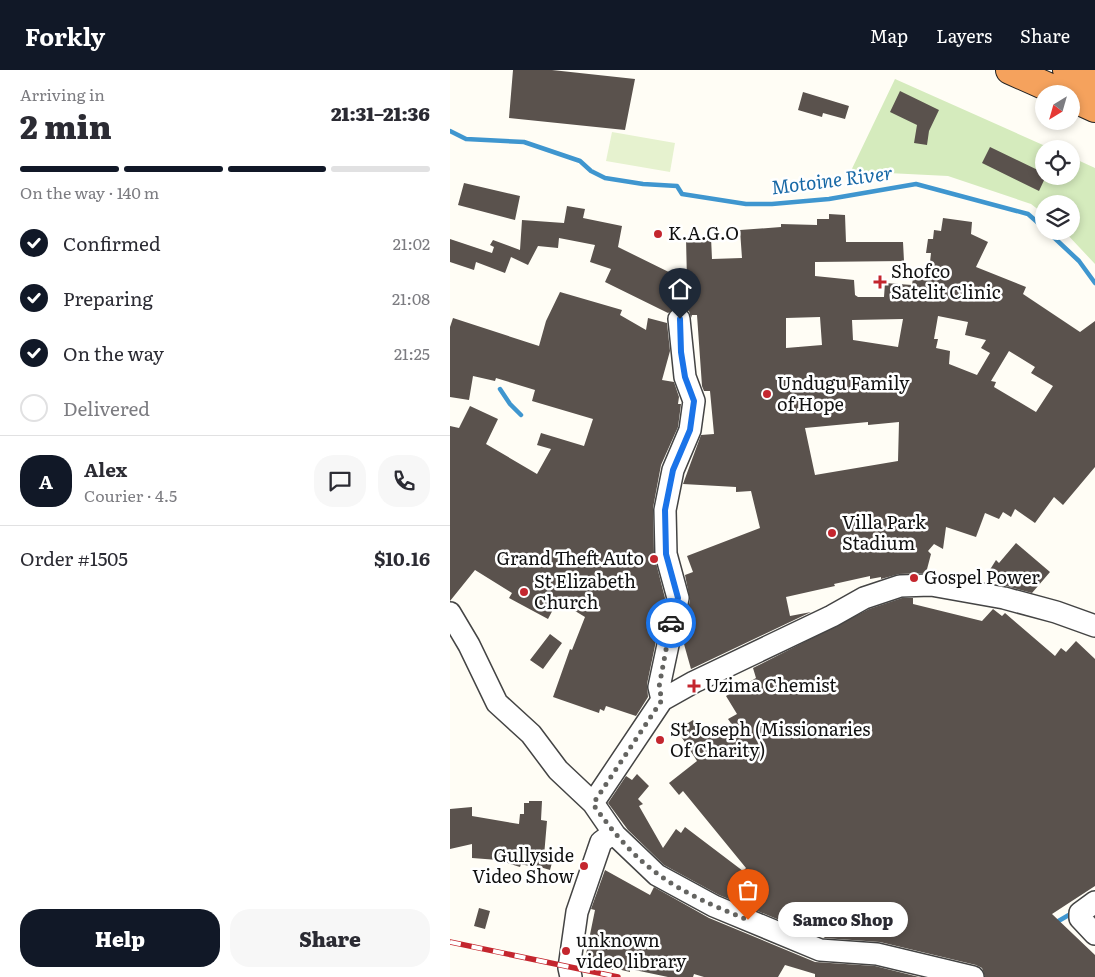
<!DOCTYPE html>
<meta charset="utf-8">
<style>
:root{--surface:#fff;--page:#f7f7f7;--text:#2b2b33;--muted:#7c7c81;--line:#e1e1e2;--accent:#111827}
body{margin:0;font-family:Literata,serif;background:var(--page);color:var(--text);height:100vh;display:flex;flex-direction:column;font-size:19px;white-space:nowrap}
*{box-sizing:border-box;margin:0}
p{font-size:16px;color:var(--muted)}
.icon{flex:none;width:28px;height:28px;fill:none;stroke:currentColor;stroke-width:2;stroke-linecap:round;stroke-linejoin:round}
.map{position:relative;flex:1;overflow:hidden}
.details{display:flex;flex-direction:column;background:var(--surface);width:450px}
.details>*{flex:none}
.needle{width:32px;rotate:217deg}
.controls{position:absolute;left:585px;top:15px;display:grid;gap:10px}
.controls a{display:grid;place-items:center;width:45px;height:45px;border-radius:50%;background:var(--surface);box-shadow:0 2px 8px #0003;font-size:25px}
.pin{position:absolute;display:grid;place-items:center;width:42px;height:42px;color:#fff;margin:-51px -21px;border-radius:50% 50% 50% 0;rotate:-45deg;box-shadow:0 0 5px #0007}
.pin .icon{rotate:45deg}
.courier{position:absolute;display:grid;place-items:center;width:50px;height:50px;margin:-25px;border:4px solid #1a73e8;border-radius:50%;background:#fff;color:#222;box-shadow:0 1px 6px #0007}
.bubble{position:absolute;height:35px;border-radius:18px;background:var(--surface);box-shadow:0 2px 8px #0003;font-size:16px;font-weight:800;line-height:35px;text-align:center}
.overview em{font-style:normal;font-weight:800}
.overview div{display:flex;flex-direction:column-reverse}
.overview{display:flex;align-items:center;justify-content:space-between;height:85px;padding:0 20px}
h1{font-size:32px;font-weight:800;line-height:38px}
.bar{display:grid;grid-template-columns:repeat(4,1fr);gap:8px 5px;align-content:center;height:60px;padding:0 20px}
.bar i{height:6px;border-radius:4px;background:var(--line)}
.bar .on{background:var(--accent)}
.bar p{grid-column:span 4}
.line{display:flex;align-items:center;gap:12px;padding:0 20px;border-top:1px solid var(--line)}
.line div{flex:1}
.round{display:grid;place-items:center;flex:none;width:52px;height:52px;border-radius:20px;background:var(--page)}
ol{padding:0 20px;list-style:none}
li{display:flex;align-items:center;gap:15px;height:55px}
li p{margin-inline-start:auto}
li .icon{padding:5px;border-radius:50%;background:var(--accent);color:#fff;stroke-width:4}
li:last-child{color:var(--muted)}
li i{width:28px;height:28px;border:2px solid var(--line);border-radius:50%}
.primary-button{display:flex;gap:10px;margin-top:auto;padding:10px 20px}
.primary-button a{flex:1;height:58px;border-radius:20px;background:var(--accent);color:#fff;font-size:20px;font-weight:800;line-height:58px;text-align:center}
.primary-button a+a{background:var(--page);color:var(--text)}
header{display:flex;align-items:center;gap:30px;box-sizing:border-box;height:70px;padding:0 25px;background:var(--accent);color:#fff}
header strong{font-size:24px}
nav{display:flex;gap:28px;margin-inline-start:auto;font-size:18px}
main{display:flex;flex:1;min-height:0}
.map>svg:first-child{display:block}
.green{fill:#d5ebbd}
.pitch{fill:#e6f2cf}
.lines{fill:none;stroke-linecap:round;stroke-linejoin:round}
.stream{stroke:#3f96cf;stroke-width:4.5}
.building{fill:#5a524d;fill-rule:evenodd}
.minor-casing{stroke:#444;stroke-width:24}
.highway-casing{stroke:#222;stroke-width:30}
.minor{stroke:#fff;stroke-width:21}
.highway{stroke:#f5a25d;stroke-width:28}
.rail-casing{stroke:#c4262e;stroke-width:5.5}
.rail{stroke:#fff;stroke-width:4;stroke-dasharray:11;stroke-linecap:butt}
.done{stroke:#646461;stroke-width:5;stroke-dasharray:0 9}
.route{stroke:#1a73e8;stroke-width:6}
.poi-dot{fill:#c4262e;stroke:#fff;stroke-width:2}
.labels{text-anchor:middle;stroke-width:5;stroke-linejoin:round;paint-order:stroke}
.poi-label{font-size:18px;fill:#111;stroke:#fff;text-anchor:start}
.water-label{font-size:19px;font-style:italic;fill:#1768a6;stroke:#fff}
</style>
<header>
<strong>Forkly</strong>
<nav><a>Map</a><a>Layers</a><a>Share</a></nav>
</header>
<main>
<section class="details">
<div class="overview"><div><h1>2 min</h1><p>Arriving in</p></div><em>21:31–21:36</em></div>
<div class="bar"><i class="on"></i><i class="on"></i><i class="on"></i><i></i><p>On the way · 140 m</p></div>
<ol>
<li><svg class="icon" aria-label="check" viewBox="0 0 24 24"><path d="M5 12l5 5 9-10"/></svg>Confirmed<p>21:02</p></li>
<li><svg class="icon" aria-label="check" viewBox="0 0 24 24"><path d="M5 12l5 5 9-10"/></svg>Preparing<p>21:08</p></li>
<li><svg class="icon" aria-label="check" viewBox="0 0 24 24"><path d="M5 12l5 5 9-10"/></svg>On the way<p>21:25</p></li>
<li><i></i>Delivered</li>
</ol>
<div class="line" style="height:90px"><b class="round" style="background:var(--accent);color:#fff">A</b><div><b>Alex</b><p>Courier · 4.5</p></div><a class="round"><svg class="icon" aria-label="chat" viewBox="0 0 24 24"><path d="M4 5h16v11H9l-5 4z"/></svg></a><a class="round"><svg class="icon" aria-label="phone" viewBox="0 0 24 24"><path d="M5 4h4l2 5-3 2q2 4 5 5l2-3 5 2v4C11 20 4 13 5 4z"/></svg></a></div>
<div class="line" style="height:65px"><div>Order #1505</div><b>$10.16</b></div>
<div class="primary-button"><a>Help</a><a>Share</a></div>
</section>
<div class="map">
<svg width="645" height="907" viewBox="0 0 645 907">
<rect width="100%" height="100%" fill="#fffdf5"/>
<!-- green -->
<path class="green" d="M445,9L602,79H594V106H621V87L645,98V194L614,161H621V134H594V144L581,134L498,106L438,103L398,107Z"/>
<!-- pitch -->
<path class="pitch" d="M162,62L225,73L220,102L156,91Z"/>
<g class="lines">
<!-- stream -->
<path class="stream" d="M0,61L16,69L74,72L130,91L141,101L155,108L193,114L227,116L232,124L296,134H322L379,129L466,114L578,144L594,158
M597,161L629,191L645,213
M50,319L60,334L71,345
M605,853L624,842"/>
</g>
<!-- building -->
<path class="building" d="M63,0H102L185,9L175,60L59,48Z
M450,21L489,40L479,61L477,75L464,73L467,55L440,42Z
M353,22L399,36L395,49L373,43L372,47L348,40Z
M540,77L594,103V106H596L589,121L532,93Z
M14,113L70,126L65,150L8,135Z
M117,136L135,139L133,148L172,156L168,177L237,211L236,168L261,167L262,189L292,188L290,160L331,157V154L367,155V149H379V144L395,145L396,172H453L454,191L365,192V206L404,210L405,225L408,227H434L435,213L462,215L463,208L478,210L481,183H476L478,169H483L484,160L491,161L493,148L522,152L521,164L538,172L526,197L576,217L573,224L630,262L645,251V397L613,435L604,427L585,453L565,439L561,447L553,442L549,449L535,443L526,467L496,457L493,479L484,474L478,481L481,484L476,503L449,504L431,509V507L420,509V506L384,514L385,516L336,527L340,546L361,542L241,599L232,567L240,530L235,505L243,502L237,486L310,458L301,421L286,422V417L233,414L251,365L264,364L260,321H254L252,316L247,245H242L241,248L239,241L228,237L218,243L155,212L161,199L140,192L145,175L109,168L108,178L88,176L78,195L61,187L55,203L26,192L24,200L0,192V169L42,183L44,177L40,175L43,170L70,180L72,150L114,153ZM488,246L518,252L515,265L536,270L531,278L540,283L527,305L499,294L500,281L486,278L488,269H484ZM370,247L372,275L336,278V248ZM453,249L448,277L403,270L402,250ZM559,281L585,297L581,303L603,316L586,342L544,317L546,312L541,311ZM418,352V355L449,352L448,391L365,405L355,358Z
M110,222L172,240L170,245L196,260L198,248L217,253L220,281L212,310L224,312L229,327L228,334H231L228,357L211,395L203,438L204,485L215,528L197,614L198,627L186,646L156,636L154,641L150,639L149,643L103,627L120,579L122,580L135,547L112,533L107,532L98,549L59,528L62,523L25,500L0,531V356L9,358L20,336L48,349L36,374L87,404L101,379L87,375L91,363L134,376L143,349L82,331L85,320L46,308L45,311L23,306L19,330L0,327V257L3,248L89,276L96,251Z
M566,473L600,502L582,523L549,514L536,506L546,490L549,493Z
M452,528H463V534L532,551L543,539L552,546L555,543L605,586L611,578L616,582L626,571L645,589V816L602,844L645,885V907H535L532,898L526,895L430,872L374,868L395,839L352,855L351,859L269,825L214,795L178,760L158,733L176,706L182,710L187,704L199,716L188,729L193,734L189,736L213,778L226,759L231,763L235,757L293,801L296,798L233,721L229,725L219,713L247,691L227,660L243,650L253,667L283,656L278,649L287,644L276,626L306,608L303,598L419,539Z
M100,564L112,573L93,599L80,590Z
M79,731H92L91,750L97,751L94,786L103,789L100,800L80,794L79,796L71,794L70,797L48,790L22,788V774L0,779V739L22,737V746L69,754L70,744H74V733H79Z
M155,800L200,825L204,817L259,848L365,892L425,896L469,907H365V904L335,895L328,907H254L244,904L243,907H218L180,899V902L163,898V900L153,899L134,894L145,840L141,839Z
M29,838L40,841L35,859L24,856Z"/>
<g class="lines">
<!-- minor casing -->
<g class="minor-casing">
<path id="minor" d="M0,543L19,575L47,633L81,664L108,700L143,733L165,765L207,805L264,836L370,880L427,884L523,907
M212,630L209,617L228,528L216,484L215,440L223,400L240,360L244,331L235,307L229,249
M143,733L212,630L244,612L382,546L414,528L450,516L481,515L554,528L606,542L645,556
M645,832L630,843V848L645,864
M121,907L119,898L127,842L151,772L163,763"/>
</g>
<!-- highway casing -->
<g class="highway-casing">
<path id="highway" d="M560,0L614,24
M617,0L645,13
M621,27L645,38"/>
</g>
<!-- minor -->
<use href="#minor" class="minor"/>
<!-- highway -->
<use href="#highway" class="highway"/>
<!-- rail casing -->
<g class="rail-casing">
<path id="rail" d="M0,872L168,907"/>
</g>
<!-- rail -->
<use href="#rail" class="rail"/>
</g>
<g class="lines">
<!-- done -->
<path class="done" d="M221,553L209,617L212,630L143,734C190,801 224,820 298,850"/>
<!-- route -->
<path class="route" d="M221,553L228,528L216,484L215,440L223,400L240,360L244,331L235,307L231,282L230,249"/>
</g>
<!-- markers -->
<g class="poi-dot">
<circle cx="208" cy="164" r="5"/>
<path d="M427.5 204.5h5v5h5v5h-5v5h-5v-5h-5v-5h5z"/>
<circle cx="317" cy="324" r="5"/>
<circle cx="382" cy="463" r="5"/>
<circle cx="204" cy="489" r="5"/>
<circle cx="464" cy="508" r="5"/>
<circle cx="74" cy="522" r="5"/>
<path d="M241.5 608.5h5v5h5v5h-5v5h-5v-5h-5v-5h5z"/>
<circle cx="210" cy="670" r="5"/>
<circle cx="134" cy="796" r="5"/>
<circle cx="116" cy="881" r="5"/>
</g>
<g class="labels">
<!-- poi labels -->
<g class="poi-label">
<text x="218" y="170">K.A.G.O</text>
<text x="441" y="208">Shofco<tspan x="441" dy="21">Satelit Clinic</tspan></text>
<text x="327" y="320">Undugu Family<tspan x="327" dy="21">of Hope</tspan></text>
<text x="392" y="459">Villa Park<tspan x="392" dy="21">Stadium</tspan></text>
<text x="194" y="495" text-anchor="end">Grand Theft Auto</text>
<text x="474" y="514">Gospel Power</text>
<text x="84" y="518">St Elizabeth<tspan x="84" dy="21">Church</tspan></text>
<text x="255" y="622">Uzima Chemist</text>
<text x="220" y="666">St Joseph (Missionaries<tspan x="220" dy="21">Of Charity)</tspan></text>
<text x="124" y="792" text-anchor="end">Gullyside<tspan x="124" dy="21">Video Show</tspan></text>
<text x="126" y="877">unknown<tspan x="126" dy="21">video library</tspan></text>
</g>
<!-- water labels -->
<g class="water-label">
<text transform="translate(382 110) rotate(-7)" y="7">Motoine River</text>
</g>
</g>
</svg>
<div class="controls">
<a><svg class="needle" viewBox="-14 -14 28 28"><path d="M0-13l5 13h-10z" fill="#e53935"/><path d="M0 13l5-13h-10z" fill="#7c7c81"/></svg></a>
<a><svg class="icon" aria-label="locate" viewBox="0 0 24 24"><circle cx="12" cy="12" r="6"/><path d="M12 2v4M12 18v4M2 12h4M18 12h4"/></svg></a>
<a><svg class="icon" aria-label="layers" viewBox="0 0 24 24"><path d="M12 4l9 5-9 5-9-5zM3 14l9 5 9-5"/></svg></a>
</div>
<div class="pin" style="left:298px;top:850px;background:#ea580c"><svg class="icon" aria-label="bag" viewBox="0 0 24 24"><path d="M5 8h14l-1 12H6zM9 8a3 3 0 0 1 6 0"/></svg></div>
<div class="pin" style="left:230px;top:249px;background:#1f2937"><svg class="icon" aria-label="home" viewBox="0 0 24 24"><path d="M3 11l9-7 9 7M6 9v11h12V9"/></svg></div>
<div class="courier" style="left:221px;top:553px"><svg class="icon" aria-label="car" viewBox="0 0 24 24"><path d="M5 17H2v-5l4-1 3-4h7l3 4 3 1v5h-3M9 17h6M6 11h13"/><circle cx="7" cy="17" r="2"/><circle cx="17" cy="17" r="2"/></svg></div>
<div class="bubble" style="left:328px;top:832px;width:130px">Samco Shop</div>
</div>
</main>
